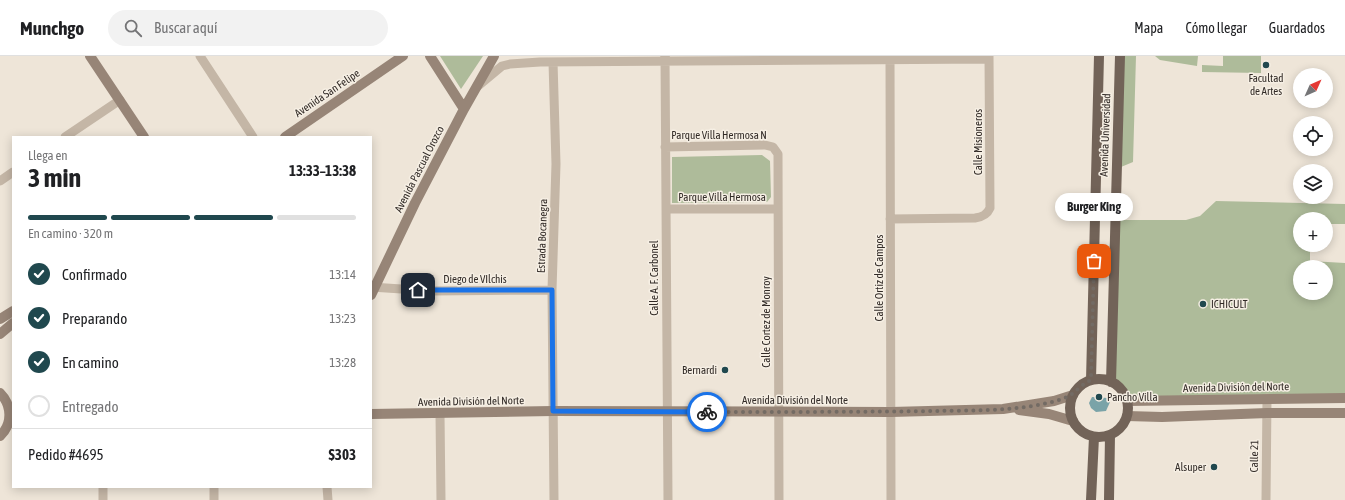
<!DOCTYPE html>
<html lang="es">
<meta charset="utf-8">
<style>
:root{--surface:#fff;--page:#f2f2f2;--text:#202124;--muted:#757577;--line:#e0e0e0;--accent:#20484e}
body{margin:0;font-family:"Asap Condensed",sans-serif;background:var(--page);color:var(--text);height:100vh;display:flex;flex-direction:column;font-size:15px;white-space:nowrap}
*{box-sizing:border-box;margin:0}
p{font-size:13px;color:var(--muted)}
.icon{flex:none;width:22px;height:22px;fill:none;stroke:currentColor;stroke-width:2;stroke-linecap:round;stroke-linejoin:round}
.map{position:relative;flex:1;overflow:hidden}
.side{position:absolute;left:12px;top:80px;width:360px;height:352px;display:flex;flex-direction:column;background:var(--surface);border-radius:0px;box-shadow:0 2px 10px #0003}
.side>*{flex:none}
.needle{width:26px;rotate:45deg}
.fabs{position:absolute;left:1293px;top:12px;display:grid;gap:8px}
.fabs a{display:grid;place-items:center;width:40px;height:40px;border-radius:50%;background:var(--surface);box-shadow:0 2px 10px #0003;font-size:20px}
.pin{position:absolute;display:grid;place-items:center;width:34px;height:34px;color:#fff;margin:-17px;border-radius:8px;box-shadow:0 2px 6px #0006}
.courier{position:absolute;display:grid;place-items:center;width:40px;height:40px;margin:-20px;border:3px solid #1a73e8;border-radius:50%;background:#fff;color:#222;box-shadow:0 1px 5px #0007}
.bubble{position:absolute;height:28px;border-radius:14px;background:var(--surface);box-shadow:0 2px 10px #0003;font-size:13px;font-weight:700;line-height:28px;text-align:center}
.head em{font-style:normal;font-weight:700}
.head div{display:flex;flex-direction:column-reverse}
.head{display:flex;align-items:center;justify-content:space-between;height:68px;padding:0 16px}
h1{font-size:26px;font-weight:700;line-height:30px}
.bar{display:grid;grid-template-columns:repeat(4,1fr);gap:6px 4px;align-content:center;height:48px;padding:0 16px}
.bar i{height:5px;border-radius:3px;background:var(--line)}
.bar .current{background:var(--accent)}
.bar p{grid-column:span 4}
.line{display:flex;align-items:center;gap:10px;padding:0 16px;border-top:1px solid var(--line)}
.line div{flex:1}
ol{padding:0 16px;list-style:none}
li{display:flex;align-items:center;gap:12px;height:44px}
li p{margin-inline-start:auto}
li .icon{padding:4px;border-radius:50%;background:var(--accent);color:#fff;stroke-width:4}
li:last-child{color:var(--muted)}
li i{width:22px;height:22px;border:2px solid var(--line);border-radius:50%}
header{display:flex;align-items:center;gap:24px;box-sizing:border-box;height:56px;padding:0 20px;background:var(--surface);border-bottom:1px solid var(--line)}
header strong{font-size:19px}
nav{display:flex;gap:22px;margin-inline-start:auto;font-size:14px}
.search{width:280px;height:36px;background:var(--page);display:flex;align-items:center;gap:10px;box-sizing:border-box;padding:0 14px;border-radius:22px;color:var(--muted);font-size:15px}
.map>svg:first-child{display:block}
.green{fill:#aebb9a;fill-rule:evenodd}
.water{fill:#7aa3a8}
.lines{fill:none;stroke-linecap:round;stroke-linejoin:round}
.street{stroke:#c4b6a6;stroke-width:9}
.secondary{stroke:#978577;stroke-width:10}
.primary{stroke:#726358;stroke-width:10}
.done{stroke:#736b64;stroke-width:4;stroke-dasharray:0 7.2}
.route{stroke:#1a73e8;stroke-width:5}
.poi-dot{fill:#20484e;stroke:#f6efe4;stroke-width:1.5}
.labels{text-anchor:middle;stroke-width:3;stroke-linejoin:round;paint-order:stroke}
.poi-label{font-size:11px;fill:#312a26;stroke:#f6efe4;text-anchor:start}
.street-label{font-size:11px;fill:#312a26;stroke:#f6efe4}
</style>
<header>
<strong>Munchgo</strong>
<div class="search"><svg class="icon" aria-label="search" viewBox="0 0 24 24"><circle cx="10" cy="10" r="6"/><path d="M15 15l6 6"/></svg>Buscar aquí</div>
<nav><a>Mapa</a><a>Cómo llegar</a><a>Guardados</a></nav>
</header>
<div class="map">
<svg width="1345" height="444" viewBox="0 0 1345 444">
<rect width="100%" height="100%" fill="#eee5d8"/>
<!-- green -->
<path class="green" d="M440,0H483L461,33Z
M1123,0H1136L1133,106L1121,111Z
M1155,0H1198L1197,10L1160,4Z
M1223,0H1261V17L1202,16V9L1223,10Z
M762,99L770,105L771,141L767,146L672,147V101Z
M1216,145L1345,148V168H1326V163H1300V189H1310V205L1345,207V342L1127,345L1124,337L1111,326L1115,164H1186L1200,160ZM1300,211H1326V237H1300Z"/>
<!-- water -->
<path class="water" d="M1092,341L1108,342L1110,346L1106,355L1096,356L1091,352L1089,347Z"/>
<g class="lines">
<!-- street -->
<path class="street" d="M200,0L253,81
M665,0L668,444
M890,0L891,444
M553,6L556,108L552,234L554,444
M478,30L502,10L510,8L540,6L989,3
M65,81L120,44
M665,91L765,89L773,91L778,98L779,444
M0,125L13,116
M666,153H778
M890,163L975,162C982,161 987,159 990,152L989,0
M371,231L432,235L552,234
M440,358L441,444
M214,431V444
M327,431L328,444
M103,444V431
M1266,444L1267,342"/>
<!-- secondary -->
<path class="secondary" d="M90,0L144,81
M430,0L464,53
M285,81L403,0
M371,239L415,147L464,53L494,0
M0,263L13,255
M0,278L13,267
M0,337C12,349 13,368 0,380
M1127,345L1345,342
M1019,354L1049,358L1073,365
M371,358L553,355L891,356L1003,353L1054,345L1073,339
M1127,360L1162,361L1267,357H1345"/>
<!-- primary -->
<path class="primary" d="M1070 352a29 29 0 1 1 58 0a29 29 0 1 1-58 0Z
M1091,324L1099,0
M1111,326L1120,0
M1091,444L1094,381
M1109,444L1110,379"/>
</g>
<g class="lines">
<!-- done -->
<path class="done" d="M707,356C783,356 859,356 935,355C976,354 1022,356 1062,343C1075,339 1078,330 1091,324L1094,205"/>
<!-- route -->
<path class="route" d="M418,234H552L553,355L707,356"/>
</g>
<!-- markers -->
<g class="poi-dot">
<circle cx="1266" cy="9" r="4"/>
<circle cx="1203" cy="248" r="4"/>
<circle cx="725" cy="314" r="4"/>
<circle cx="1099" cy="341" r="4"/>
<circle cx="1214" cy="411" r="4"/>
</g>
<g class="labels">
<!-- poi labels -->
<g class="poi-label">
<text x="1266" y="26" text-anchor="middle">Facultad<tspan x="1266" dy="13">de Artes</tspan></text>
<text x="1211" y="252">ICHICULT</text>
<text x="717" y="318" text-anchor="end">Bernardi</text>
<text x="1107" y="345">Pancho Villa</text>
<text x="1206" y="415" text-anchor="end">Alsuper</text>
</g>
<!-- street labels -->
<g class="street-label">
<text transform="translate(327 37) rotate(-34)" y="4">Avenida San Felipe</text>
<text x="719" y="83">Parque Villa Hermosa N</text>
<text transform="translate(1105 79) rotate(-88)" y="4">Avenida Universidad</text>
<text transform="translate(978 86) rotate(-90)" y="4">Calle Misioneros</text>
<text transform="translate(419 113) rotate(-63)" y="4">Avenida Pascual Orozco</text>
<text x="722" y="145">Parque Villa Hermosa</text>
<text transform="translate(542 180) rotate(-88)" y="4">Estrada Bocanegra</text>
<text transform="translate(654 222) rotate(-90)" y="4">Calle A. F. Carbonel</text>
<text transform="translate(879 222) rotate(-90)" y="4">Calle Ortiz de Campos</text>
<text x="475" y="227">Diego de VIlchis</text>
<text transform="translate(766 266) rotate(-90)" y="4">Calle Cortez de Monroy</text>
<text transform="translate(1236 331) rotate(-1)" y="4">Avenida División del Norte</text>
<text x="795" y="348">Avenida División del Norte</text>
<text transform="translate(471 345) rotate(-1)" y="4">Avenida División del Norte</text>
<text transform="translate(1254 400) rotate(-89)" y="4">Calle 21</text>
</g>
</g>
</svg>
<div class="fabs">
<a><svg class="needle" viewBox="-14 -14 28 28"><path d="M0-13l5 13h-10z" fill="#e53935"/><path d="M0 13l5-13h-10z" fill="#757577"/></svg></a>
<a><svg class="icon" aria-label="locate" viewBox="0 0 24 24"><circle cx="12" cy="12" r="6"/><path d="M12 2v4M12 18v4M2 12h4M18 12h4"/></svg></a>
<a><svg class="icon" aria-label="layers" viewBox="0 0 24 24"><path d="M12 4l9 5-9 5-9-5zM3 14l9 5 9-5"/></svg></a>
<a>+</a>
<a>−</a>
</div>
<div class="pin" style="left:1094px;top:205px;background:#ea580c"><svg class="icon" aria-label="bag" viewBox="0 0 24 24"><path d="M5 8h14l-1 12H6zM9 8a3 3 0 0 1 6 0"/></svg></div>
<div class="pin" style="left:418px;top:234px;background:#1f2937"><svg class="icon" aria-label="home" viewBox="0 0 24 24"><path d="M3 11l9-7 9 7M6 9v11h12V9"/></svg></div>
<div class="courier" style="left:707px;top:356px"><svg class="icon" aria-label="bike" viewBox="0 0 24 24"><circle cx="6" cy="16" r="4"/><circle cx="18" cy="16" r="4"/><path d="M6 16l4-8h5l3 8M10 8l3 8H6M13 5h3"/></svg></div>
<div class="bubble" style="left:1055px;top:137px;width:78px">Burger King</div>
<section class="side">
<div class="head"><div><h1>3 min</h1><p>Llega en</p></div><em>13:33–13:38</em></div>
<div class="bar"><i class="current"></i><i class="current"></i><i class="current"></i><i></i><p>En camino · 320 m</p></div>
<ol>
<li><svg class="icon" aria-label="check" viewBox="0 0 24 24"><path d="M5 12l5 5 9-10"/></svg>Confirmado<p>13:14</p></li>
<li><svg class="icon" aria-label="check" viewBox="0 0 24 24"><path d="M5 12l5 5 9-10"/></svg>Preparando<p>13:23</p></li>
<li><svg class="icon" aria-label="check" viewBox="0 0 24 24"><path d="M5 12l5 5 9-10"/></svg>En camino<p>13:28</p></li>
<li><i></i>Entregado</li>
</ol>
<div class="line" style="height:52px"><div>Pedido #4695</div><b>$303</b></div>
</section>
</div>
